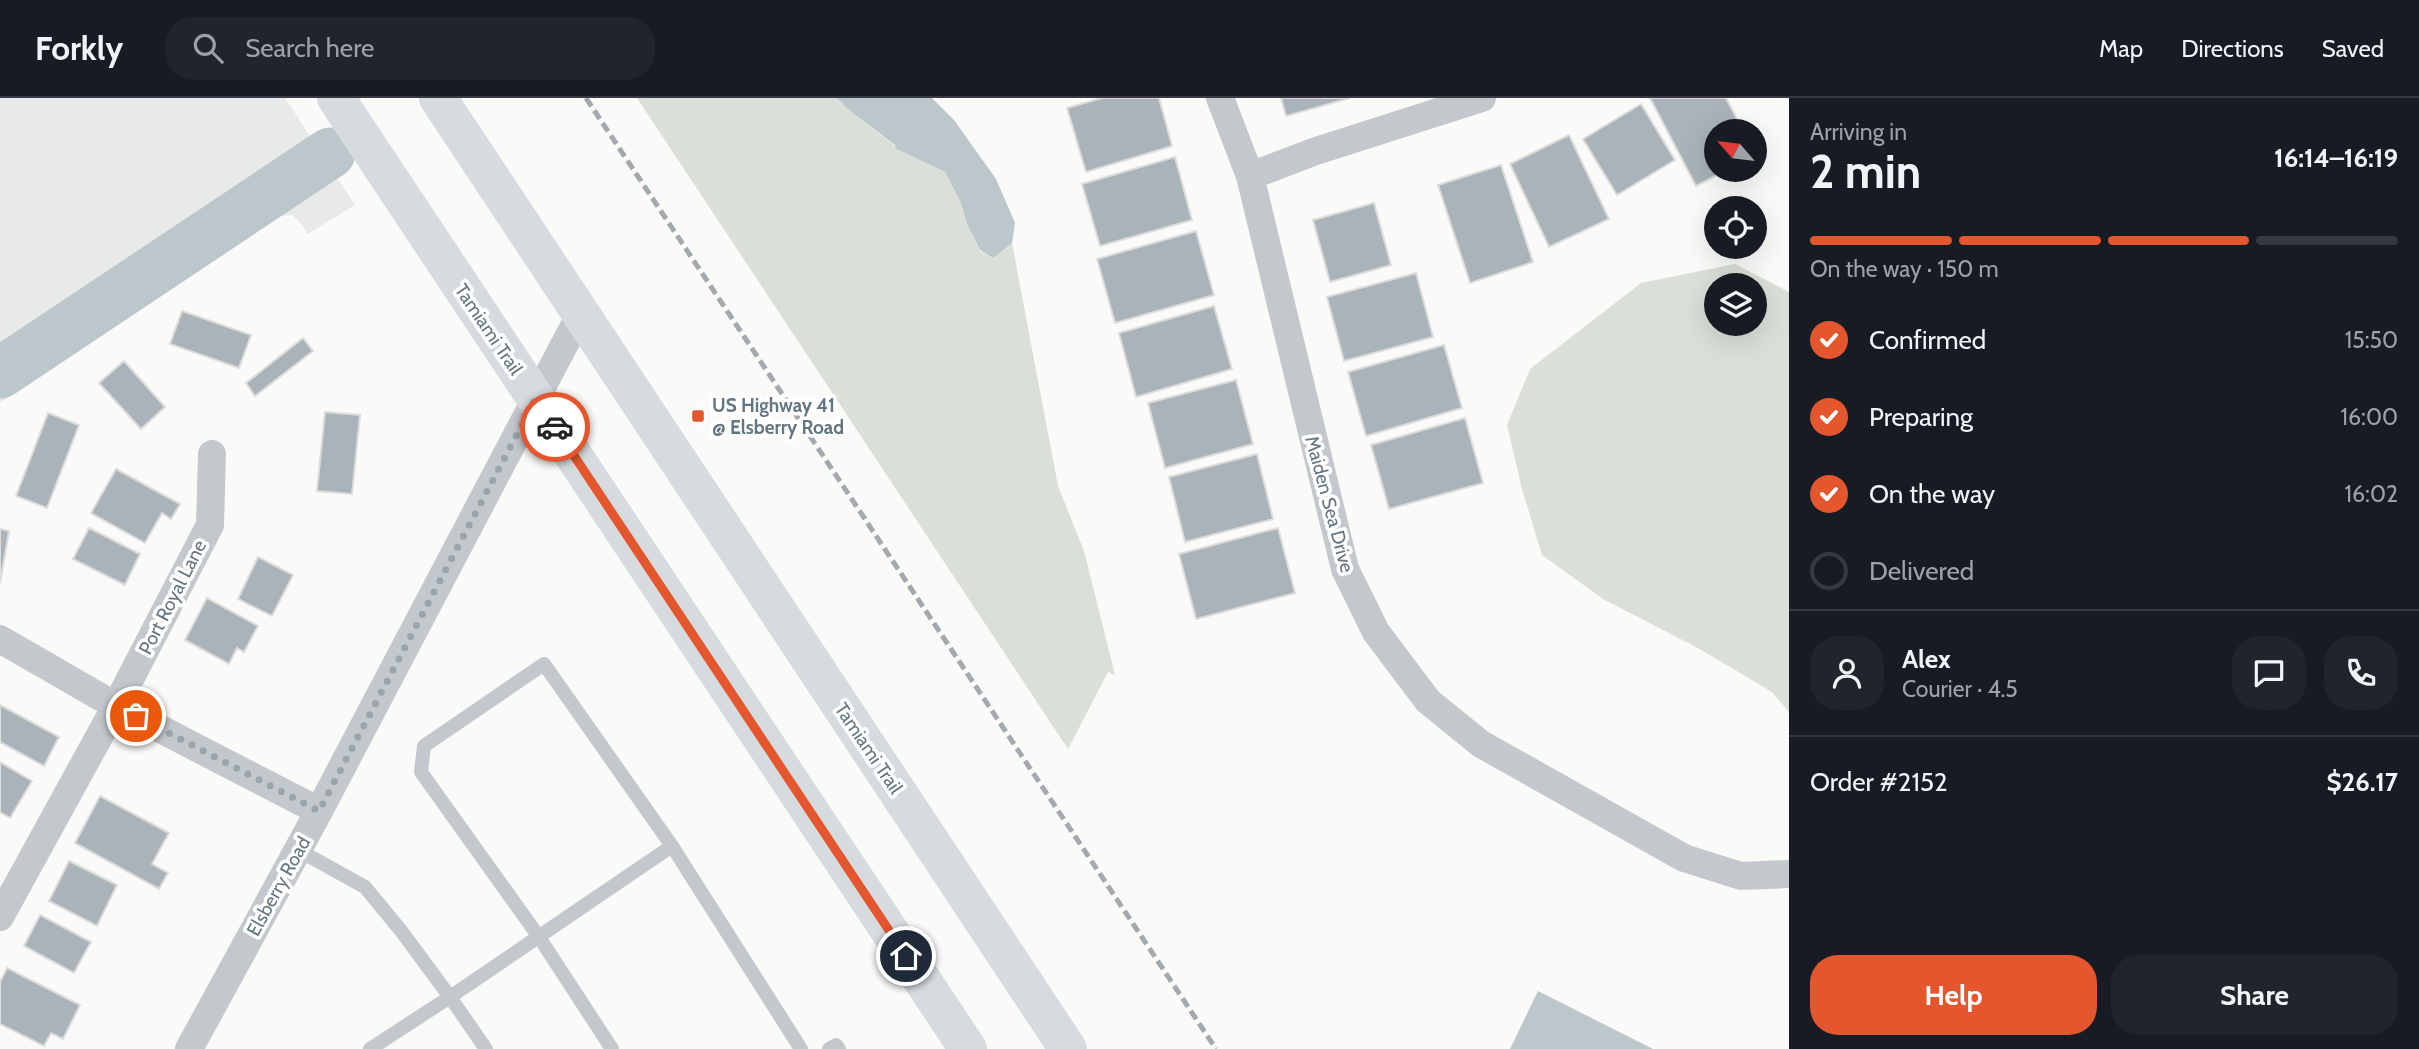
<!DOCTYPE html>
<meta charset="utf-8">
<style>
:root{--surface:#171b24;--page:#20242c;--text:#f1f3f6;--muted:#9ea1a6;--line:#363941;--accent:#e4572e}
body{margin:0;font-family:Cabin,sans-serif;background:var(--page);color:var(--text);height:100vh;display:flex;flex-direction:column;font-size:26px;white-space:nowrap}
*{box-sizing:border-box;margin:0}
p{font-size:23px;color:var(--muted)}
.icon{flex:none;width:38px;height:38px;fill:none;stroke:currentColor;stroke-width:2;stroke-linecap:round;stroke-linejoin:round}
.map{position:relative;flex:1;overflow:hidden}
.details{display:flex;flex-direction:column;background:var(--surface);width:630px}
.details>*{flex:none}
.needle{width:46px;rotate:298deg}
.controls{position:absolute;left:1704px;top:21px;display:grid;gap:14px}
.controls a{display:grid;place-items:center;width:63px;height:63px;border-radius:50%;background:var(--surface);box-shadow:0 7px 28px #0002;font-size:35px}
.pin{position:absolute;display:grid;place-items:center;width:60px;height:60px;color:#fff;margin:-30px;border:4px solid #fff;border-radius:50%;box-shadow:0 2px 7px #0007}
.courier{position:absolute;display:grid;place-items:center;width:70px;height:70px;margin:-35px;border:5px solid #e4572e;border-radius:50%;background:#fff;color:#222;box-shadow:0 2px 9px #0007}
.overview em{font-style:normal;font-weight:700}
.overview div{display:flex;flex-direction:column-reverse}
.overview{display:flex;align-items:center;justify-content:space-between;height:119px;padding:0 21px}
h1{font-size:46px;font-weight:700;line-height:52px}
.bar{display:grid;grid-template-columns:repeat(4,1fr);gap:10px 7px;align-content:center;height:84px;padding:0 21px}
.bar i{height:9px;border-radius:5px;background:var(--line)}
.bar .current{background:var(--accent)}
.bar p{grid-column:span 4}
.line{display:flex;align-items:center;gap:18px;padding:0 21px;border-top:2px solid var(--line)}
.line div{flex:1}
.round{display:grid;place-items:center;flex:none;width:74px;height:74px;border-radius:28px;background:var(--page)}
ol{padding:0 21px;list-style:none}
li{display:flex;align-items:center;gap:21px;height:77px}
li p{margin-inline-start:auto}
li .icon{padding:7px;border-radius:50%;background:var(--accent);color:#fff;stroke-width:4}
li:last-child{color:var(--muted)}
li i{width:38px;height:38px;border:4px solid var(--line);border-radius:50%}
.primary-button{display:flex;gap:14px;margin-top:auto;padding:14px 21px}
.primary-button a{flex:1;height:80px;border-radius:28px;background:var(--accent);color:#fff;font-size:28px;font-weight:700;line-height:80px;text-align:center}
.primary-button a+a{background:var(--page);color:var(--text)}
header{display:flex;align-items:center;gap:42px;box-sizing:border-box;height:98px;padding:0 35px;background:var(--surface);border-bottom:2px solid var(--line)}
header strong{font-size:33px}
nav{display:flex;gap:38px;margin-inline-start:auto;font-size:24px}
.search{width:490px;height:63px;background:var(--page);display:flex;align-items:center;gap:18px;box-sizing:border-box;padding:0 24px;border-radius:28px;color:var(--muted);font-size:26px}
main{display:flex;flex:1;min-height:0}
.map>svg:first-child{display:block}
.built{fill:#e8e9e9}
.green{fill:#dadfd7;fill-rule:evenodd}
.water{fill:#bbc7cb}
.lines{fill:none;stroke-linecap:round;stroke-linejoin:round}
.river{stroke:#bbc7cb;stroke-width:51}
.building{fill:#aab3b9;stroke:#dcdcda;stroke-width:2}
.lane{stroke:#c3c8cc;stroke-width:14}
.street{stroke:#c3c8cc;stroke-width:28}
.primary{stroke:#d6dbdf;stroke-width:38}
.rail{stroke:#a2aab0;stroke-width:5;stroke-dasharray:10 5;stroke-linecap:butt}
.done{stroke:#99a4ac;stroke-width:7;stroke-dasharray:0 12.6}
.route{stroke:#e4572e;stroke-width:9}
.poi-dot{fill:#e4572e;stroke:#fff;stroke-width:2.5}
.labels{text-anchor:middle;stroke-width:7;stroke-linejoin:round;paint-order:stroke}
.street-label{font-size:19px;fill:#657683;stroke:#fff}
.poi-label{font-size:19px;font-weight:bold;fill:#657683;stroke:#fff;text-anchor:start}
</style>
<header>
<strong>Forkly</strong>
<div class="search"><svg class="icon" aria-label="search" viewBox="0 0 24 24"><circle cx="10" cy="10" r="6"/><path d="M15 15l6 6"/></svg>Search here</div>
<nav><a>Map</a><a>Directions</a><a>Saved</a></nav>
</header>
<main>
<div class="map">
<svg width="1789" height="951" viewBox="0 0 1789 951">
<rect width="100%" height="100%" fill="#fafaf8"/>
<!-- built -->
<path class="built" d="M0,0H285L355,107L308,136L299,123L292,117L279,118L0,305Z"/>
<!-- green -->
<path class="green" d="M637,0H837L849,12L896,49V50L945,74L961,105L967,126L980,153L993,160L1012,145L1058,388L1084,453L1115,577L1108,574L1068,651Z
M1735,166L1789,194V614L1772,594L1698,550L1603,501L1542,457L1522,391L1507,327L1530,271L1641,185ZM1755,187V226H1717V187Z"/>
<!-- water -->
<path class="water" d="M837,0H932L954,22L996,81L1015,125L1012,145L993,160L980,152L967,126L961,105L945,74L895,50L896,48L849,12Z
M1538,893L1653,951H1510Z"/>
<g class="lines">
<!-- river -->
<path class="river" d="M0,275L330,55"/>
</g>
<!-- building -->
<path class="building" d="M1102,0H1159L1172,48L1086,74L1067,10Z
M1281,0H1350L1286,18Z
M1650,0H1726L1743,33H1717V72H1727L1696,88Z
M1641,6L1675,62L1617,97L1583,41Z
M1569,37L1609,121L1549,149L1510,66Z
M1175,59L1192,122L1100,148L1082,86Z
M1501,67L1533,164L1470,185L1438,87Z
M1374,105L1391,167L1330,184L1313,122Z
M1196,133L1214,197L1115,225L1097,161Z
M1416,175L1433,239L1344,263L1327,199Z
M1214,208L1232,271L1136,299L1119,235Z
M182,213L251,237L239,270L170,246Z
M303,240L313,253L255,298L246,285Z
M1444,247L1462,310L1366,338L1348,274Z
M124,263L165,309L141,331L99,285Z
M1236,282L1253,346L1165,370L1148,305Z
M325,314L360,317L352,396L317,393Z
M48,315L79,327L47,410L16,398Z
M1465,320L1483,385L1389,411L1371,347Z
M1257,356L1273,421L1185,444L1169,379Z
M116,371L180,406L171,421L162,415L145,445L91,415Z
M89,430L140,456L125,487L73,461Z
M1278,430L1295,495L1196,521L1179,456Z
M0,431L9,433L0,485Z
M258,459L293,477L272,518L238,501Z
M207,500L258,528L244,554L237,550L229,566L185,542Z
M0,607L59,639L44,668L0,644Z
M0,664L32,683L10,720L0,714Z
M100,698L169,735L152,766L168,775L159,791L75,745Z
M69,763L117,787L97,828L49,803Z
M40,817L91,844L74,875L24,848Z
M7,870L80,907L63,941L51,935L44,948L0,926V884Z"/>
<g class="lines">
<!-- lane -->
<path class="lane" d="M298,752L365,789L402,834L450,899L672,748L801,951
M370,951L450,899L486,951
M612,951L539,839L421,674L424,648L544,566L672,748
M829,951L836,947L839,951"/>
<!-- street -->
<path class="street" d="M1220,0L1250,78L1345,471L1376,534L1428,603L1481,646L1684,760L1741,778L1789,776
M1250,78L1316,53L1482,0
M0,541L116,608L319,713
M0,819L116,608L210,427L212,356
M189,951L319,713L581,215"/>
<!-- primary -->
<path class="primary" d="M336,0L968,951
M438,0L1068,951"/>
<!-- rail -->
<path class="rail" d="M586,0L1216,951"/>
</g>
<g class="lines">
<!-- done -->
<path class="done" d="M136,618L319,713L536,300L555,329"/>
<!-- route -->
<path class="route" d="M555,329L906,858"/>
</g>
<!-- markers -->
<rect class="poi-dot" x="691" y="311" width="14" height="14" rx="3.5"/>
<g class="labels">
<!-- street labels -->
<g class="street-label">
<text transform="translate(489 231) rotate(56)" y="7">Tamiami Trail</text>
<text transform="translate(1330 406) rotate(75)" y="7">Maiden Sea Drive</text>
<text transform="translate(172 499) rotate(-63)" y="7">Port Royal Lane</text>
<text transform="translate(869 650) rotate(56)" y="7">Tamiami Trail</text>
<text transform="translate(278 788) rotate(-61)" y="7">Elsberry Road</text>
</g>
<!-- poi labels -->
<g class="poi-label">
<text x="712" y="314">US Highway 41<tspan x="712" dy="22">@ Elsberry Road</tspan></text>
</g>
</g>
</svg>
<div class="controls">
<a><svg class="needle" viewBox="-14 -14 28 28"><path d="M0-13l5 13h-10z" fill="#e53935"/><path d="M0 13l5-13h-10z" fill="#9ea1a6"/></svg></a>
<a><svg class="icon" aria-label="locate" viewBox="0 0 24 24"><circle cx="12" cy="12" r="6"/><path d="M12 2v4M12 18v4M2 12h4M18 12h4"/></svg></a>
<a><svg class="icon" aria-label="layers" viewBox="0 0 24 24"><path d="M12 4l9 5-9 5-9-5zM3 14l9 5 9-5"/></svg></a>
</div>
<div class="pin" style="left:136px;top:618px;background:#ea580c"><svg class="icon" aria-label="bag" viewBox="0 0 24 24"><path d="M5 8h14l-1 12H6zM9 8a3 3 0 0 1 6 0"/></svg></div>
<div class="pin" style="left:906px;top:858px;background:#1f2937"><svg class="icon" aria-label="home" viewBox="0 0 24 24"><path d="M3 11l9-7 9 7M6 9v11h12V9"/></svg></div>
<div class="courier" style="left:555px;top:329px"><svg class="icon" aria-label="car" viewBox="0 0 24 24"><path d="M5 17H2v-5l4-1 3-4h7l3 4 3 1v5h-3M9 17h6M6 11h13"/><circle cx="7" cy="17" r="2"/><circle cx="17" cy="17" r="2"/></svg></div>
</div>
<section class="details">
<div class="overview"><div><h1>2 min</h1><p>Arriving in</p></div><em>16:14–16:19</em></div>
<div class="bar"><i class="current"></i><i class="current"></i><i class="current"></i><i></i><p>On the way · 150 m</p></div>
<ol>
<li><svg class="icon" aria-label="check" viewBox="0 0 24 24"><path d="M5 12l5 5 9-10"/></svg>Confirmed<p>15:50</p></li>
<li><svg class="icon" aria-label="check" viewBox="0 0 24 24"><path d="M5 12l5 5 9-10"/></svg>Preparing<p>16:00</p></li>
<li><svg class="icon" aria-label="check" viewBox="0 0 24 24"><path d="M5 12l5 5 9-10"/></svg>On the way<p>16:02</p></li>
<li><i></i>Delivered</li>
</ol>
<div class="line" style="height:126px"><a class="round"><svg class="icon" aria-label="person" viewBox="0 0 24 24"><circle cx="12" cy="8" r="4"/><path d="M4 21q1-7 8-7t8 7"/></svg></a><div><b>Alex</b><p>Courier · 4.5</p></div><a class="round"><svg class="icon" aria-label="chat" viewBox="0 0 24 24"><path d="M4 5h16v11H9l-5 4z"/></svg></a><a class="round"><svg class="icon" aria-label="phone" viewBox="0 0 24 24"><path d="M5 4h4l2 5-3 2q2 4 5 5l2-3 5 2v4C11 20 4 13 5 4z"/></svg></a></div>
<div class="line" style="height:91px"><div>Order #2152</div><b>$26.17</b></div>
<div class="primary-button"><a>Help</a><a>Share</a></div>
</section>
</main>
